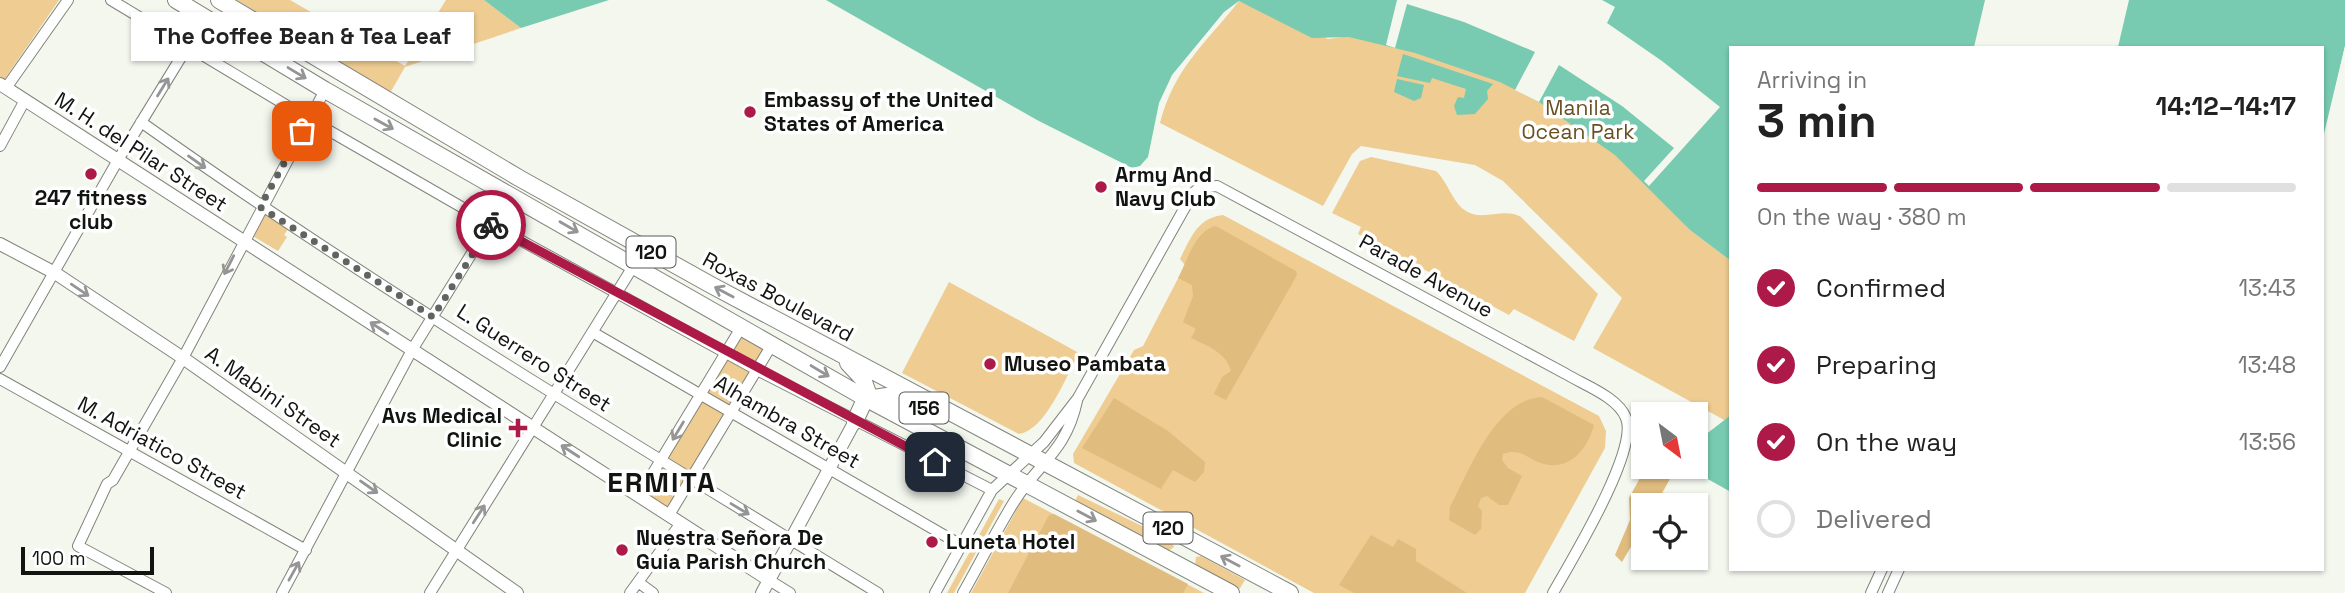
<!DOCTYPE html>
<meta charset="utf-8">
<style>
:root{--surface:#fff;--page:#f6f6f6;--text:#222;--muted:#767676;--line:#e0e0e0;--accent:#ad1a48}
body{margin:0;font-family:"Space Grotesk",sans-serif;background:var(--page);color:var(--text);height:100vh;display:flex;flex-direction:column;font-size:26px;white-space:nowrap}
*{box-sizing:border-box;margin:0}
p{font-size:23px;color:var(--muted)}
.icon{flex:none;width:38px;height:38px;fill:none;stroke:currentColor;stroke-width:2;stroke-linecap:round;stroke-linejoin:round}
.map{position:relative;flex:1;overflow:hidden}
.details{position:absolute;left:1729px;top:46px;width:595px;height:525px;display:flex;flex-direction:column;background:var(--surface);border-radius:0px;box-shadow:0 2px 5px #0004}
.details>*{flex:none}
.needle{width:46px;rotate:148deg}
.controls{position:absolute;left:1631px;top:402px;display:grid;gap:14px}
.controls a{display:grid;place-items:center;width:77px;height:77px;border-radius:0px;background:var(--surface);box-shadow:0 2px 5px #0004;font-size:35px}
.scale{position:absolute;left:21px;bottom:18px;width:133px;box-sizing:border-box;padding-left:7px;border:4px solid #121411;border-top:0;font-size:19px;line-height:24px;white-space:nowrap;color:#121411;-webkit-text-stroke:5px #fff;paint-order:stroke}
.pin{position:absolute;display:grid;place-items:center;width:60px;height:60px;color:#fff;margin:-30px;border-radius:14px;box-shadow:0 4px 10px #0006}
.courier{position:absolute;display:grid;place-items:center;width:70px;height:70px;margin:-35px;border:5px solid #ad1a48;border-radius:50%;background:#fff;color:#222;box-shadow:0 2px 9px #0007}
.bubble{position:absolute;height:49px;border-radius:0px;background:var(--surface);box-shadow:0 2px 5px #0004;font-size:23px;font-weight:800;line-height:49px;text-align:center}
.summary em{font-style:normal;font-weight:800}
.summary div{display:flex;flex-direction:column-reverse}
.summary{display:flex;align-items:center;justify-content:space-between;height:119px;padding:0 28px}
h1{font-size:46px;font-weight:800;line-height:52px}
.bar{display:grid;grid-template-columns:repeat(4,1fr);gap:10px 7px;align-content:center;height:84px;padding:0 28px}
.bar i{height:9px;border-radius:5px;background:var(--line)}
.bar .selected{background:var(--accent)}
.bar p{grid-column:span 4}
ol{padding:0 28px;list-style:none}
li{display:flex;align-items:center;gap:21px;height:77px}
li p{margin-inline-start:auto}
li .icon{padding:7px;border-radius:50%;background:var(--accent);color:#fff;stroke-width:4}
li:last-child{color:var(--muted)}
li i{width:38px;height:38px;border:4px solid var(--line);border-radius:50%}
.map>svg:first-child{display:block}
.green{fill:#eecc92}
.forest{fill:#e0bc7f}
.water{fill:#78cab1}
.pier{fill:#f3f7ee}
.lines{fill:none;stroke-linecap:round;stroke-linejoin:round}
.minor-casing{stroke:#81847c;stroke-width:12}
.major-casing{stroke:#81847c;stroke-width:14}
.highway-casing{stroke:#81847c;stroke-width:18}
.minor{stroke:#fff;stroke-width:10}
.major{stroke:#fff;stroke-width:12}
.highway{stroke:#fff;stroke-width:16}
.oneway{stroke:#949594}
.done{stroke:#61635e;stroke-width:7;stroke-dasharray:0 12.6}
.route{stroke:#ad1a48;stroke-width:9}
.poi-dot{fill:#ad1a48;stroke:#fff;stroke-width:2.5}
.labels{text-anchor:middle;stroke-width:7;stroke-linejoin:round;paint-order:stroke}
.shield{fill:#fff;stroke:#595a58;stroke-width:2}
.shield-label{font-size:19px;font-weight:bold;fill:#121411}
.poi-label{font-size:21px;font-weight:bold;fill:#121411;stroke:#fff;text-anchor:start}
.park-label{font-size:21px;fill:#695022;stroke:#fff}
.street-label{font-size:21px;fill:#121411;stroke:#fff}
.district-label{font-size:28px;font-weight:bold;letter-spacing:2px;fill:#121411;stroke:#fff}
</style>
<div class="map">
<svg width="2345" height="593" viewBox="0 0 2345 593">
<rect width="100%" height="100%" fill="#f3f7ee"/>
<!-- green -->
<path class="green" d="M0,0H59L4,80L0,77Z
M237,0H290L405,66L446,0H484L521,28L405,67L390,93Z
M1602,0L1650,186L1690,230L1731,261V415L1726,421L1593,348L1622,298L1503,181L1475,165L1361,146L1352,154L1323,206L1160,123C1174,68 1206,43 1239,1L1328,39Z
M1371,157L1436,171C1448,182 1452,202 1466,211C1482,222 1504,207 1521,217L1598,294L1574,341L1514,309L1509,315L1358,234L1361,227L1332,213L1360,161Z
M263,213L288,229L284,235L287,237L278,251L251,235Z
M1223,215L1599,416L1606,431L1605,448L1525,593H1314L1074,463L1073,454L1134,350L1143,346L1185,265L1180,259C1191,238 1197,218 1223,215Z
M949,282L1079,353C1066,376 1046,430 1019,434L902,373Z
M743,335L765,348L664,515L640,500Z
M1078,495L1171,540L1174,547L1168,551L1075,501Z
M1023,498L1204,593H971Z
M999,499L1004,501L954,593H947Z
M1201,556L1245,580L1239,590L1195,566L1196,557Z"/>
<!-- forest -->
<path class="forest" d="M1216,226L1296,271L1297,275L1226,400L1214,394L1222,377L1231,371C1226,352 1207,346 1191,338L1196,329L1183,322L1193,296L1192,285L1178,278C1187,262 1195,230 1216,226Z
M1542,397L1594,425C1588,448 1570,471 1544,464C1528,460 1521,447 1503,454L1502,460L1508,468L1522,476L1508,505H1499L1487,496L1481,498L1478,506L1482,511L1481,529L1475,535L1449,520L1450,507C1470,469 1495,400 1542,397Z
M1114,398L1168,431L1205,462L1204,472L1195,482L1173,470L1161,489L1082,448Z
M1646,467H1658L1672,475L1655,506H1643V526L1622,562L1615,555L1630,520L1629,498Z
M1054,514L1188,584L1183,593H1008L1049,515Z
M1371,535L1393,547L1398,539L1416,549V561L1467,593H1354L1339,585Z"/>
<!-- water -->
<path class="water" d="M484,0H609L521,28Z
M826,0H1985L1974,47H1731V261L1690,230L1615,155L1539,102L1500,82L1415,53L1349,37L1312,38L1239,1L1224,12L1172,75L1159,103L1148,157L1140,166L1132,168L1037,120Z
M2129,0H2345V46L2322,142V47H2118Z
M1403,54L1493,84L1487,91L1488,99L1475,114L1457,115L1454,106L1458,97L1464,98L1466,89L1432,78L1430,83L1397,76Z
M1397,79L1424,85L1421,98L1414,101L1394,92Z
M1731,415V492L1686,467H1696V442Z"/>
<!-- pier -->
<path class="pier" d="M1397,0H1602L1615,7L1607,23L1662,61L1720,107L1649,186L1644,181L1674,148L1622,106L1559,65L1539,102L1515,90L1535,52L1464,22L1407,4L1395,48L1386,45Z
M2345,46V61L2326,143L2322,146Z"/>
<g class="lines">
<!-- minor casing -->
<g class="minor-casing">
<path id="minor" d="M111,0L314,122L491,224L757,370L992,490
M6,88L68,0
M141,122C379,291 630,441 878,593
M0,146L25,100
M594,333L961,545
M0,367L118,160L205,18
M0,379L306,550
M639,496L742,326
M669,515L773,343
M78,546L107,484L113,480L183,358L325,90
M78,546L166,593
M769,580L790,593
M638,582L653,593
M282,593L412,350L509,193
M430,593L634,265
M630,593L681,523
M935,593L992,490L1044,442L1078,398L1193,193L1199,188L1217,186L1566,374C1584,385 1618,397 1626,418C1639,450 1571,561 1553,593
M963,593C980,563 996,531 1014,502C1039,462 1066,452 1077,401
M1871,593L1882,569
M1888,593L1899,569"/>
</g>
<!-- major casing -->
<g class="major-casing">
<path id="major" d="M0,84L769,580
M0,244L55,273L183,358L517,593
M762,593L855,421"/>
</g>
<!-- highway casing -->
<g class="highway-casing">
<path id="highway" d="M176,0L325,90L867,399L1231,593
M219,0L519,178L711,285L1290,593
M848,363L863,379L868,393L855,421
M867,399L887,396L935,413"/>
</g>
<!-- minor -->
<use href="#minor" class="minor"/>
<!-- major -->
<use href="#major" class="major"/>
<!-- highway -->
<use href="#highway" class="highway"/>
</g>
<!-- one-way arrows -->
<defs><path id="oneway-shaft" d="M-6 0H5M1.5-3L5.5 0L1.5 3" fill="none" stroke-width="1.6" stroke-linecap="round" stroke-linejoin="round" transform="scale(1.75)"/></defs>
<g class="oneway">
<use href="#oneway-shaft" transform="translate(297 73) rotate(31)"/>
<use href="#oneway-shaft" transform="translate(163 87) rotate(-58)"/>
<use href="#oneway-shaft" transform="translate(384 124) rotate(29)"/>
<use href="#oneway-shaft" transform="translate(197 162) rotate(35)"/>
<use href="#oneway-shaft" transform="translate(569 227) rotate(30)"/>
<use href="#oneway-shaft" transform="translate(229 265) rotate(117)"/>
<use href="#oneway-shaft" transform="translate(80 290) rotate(34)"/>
<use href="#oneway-shaft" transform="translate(724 292) rotate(-152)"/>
<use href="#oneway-shaft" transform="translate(379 328) rotate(-147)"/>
<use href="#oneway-shaft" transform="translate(820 371) rotate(31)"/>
<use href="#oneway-shaft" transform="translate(678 431) rotate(121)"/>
<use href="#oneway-shaft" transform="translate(570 451) rotate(-147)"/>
<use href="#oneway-shaft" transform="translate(369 487) rotate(35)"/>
<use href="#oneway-shaft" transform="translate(740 509) rotate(31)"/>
<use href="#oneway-shaft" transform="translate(479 514) rotate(-57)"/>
<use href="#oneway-shaft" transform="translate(1087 516) rotate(28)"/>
<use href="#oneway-shaft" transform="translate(1230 561) rotate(-152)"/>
<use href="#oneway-shaft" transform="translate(294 571) rotate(-61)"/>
</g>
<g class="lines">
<!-- done -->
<path class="done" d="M302,131L260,207L433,317L491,225"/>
<!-- route -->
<path class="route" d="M491,225L935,462"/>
</g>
<!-- markers -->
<g class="poi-dot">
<circle cx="750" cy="112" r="7"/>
<circle cx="91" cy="174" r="7"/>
<circle cx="1101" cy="187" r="7"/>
<circle cx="990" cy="364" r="7"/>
<path d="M514.5 417.5h7v7h7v7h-7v7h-7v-7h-7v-7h7z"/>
<circle cx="932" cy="542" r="7"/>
<circle cx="622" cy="550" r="7"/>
</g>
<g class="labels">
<!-- shield labels -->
<g class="shield">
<rect x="626.5" y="236.5" width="49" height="31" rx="5"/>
<rect x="899.5" y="392.5" width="49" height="31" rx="5"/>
<rect x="1143.5" y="512.5" width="49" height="31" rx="5"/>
</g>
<g class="shield-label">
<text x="651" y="259">120</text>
<text x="924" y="415">156</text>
<text x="1168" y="535">120</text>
</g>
<!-- poi labels -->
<g class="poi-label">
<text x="764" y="107">Embassy of the United<tspan x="764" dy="24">States of America</tspan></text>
<text x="1115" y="182">Army And<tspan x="1115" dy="24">Navy Club</tspan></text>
<text x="91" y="205" text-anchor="middle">247 fitness<tspan x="91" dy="24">club</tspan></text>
<text x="1004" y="371">Museo Pambata</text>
<text x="502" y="423" text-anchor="end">Avs Medical<tspan x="502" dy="24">Clinic</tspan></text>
<text x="636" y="545">Nuestra Señora De<tspan x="636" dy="24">Guia Parish Church</tspan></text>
<text x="946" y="549">Luneta Hotel</text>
</g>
<!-- park labels -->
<g class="park-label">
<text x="1578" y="115">Manila<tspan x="1578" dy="24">Ocean Park</tspan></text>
</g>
<!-- street labels -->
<g class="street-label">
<text transform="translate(141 152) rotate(33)" y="7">M. H. del Pilar Street</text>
<text transform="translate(1426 276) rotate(29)" y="7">Parade Avenue</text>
<text transform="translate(778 297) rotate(28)" y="7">Roxas Boulevard</text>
<text transform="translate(534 358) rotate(33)" y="7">L. Guerrero Street</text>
<text transform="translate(273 397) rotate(35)" y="7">A. Mabini Street</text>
<text transform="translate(787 422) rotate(30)" y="7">Alhambra Street</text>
<text transform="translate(162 448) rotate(29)" y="7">M. Adriatico Street</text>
</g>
<!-- district labels -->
<g class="district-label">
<text x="662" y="492">ERMITA</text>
</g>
</g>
</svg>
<div class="controls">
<a><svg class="needle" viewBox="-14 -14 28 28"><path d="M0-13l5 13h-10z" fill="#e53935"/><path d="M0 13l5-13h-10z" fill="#767676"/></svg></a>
<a><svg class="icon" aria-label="locate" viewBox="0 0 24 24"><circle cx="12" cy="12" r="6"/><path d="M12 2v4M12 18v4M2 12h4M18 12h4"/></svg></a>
</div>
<div class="scale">100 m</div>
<div class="pin" style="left:302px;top:131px;background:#ea580c"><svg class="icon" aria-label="bag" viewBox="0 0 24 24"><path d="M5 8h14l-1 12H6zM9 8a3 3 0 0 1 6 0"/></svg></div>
<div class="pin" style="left:935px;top:462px;background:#1f2937"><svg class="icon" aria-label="home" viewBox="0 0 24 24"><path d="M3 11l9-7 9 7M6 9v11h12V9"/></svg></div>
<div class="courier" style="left:491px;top:225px"><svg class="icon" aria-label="bike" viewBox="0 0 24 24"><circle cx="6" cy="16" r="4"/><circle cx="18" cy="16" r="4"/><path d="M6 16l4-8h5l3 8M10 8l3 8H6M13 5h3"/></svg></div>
<div class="bubble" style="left:131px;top:12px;width:343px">The Coffee Bean &amp; Tea Leaf</div>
<section class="details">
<div class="summary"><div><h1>3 min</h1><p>Arriving in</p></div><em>14:12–14:17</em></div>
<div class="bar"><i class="selected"></i><i class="selected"></i><i class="selected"></i><i></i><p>On the way · 380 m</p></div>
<ol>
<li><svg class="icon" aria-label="check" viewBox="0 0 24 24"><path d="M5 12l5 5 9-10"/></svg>Confirmed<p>13:43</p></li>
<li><svg class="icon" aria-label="check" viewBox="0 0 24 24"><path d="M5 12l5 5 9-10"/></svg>Preparing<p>13:48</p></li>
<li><svg class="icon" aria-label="check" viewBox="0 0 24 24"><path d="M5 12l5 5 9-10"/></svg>On the way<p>13:56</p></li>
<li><i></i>Delivered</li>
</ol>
</section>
</div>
